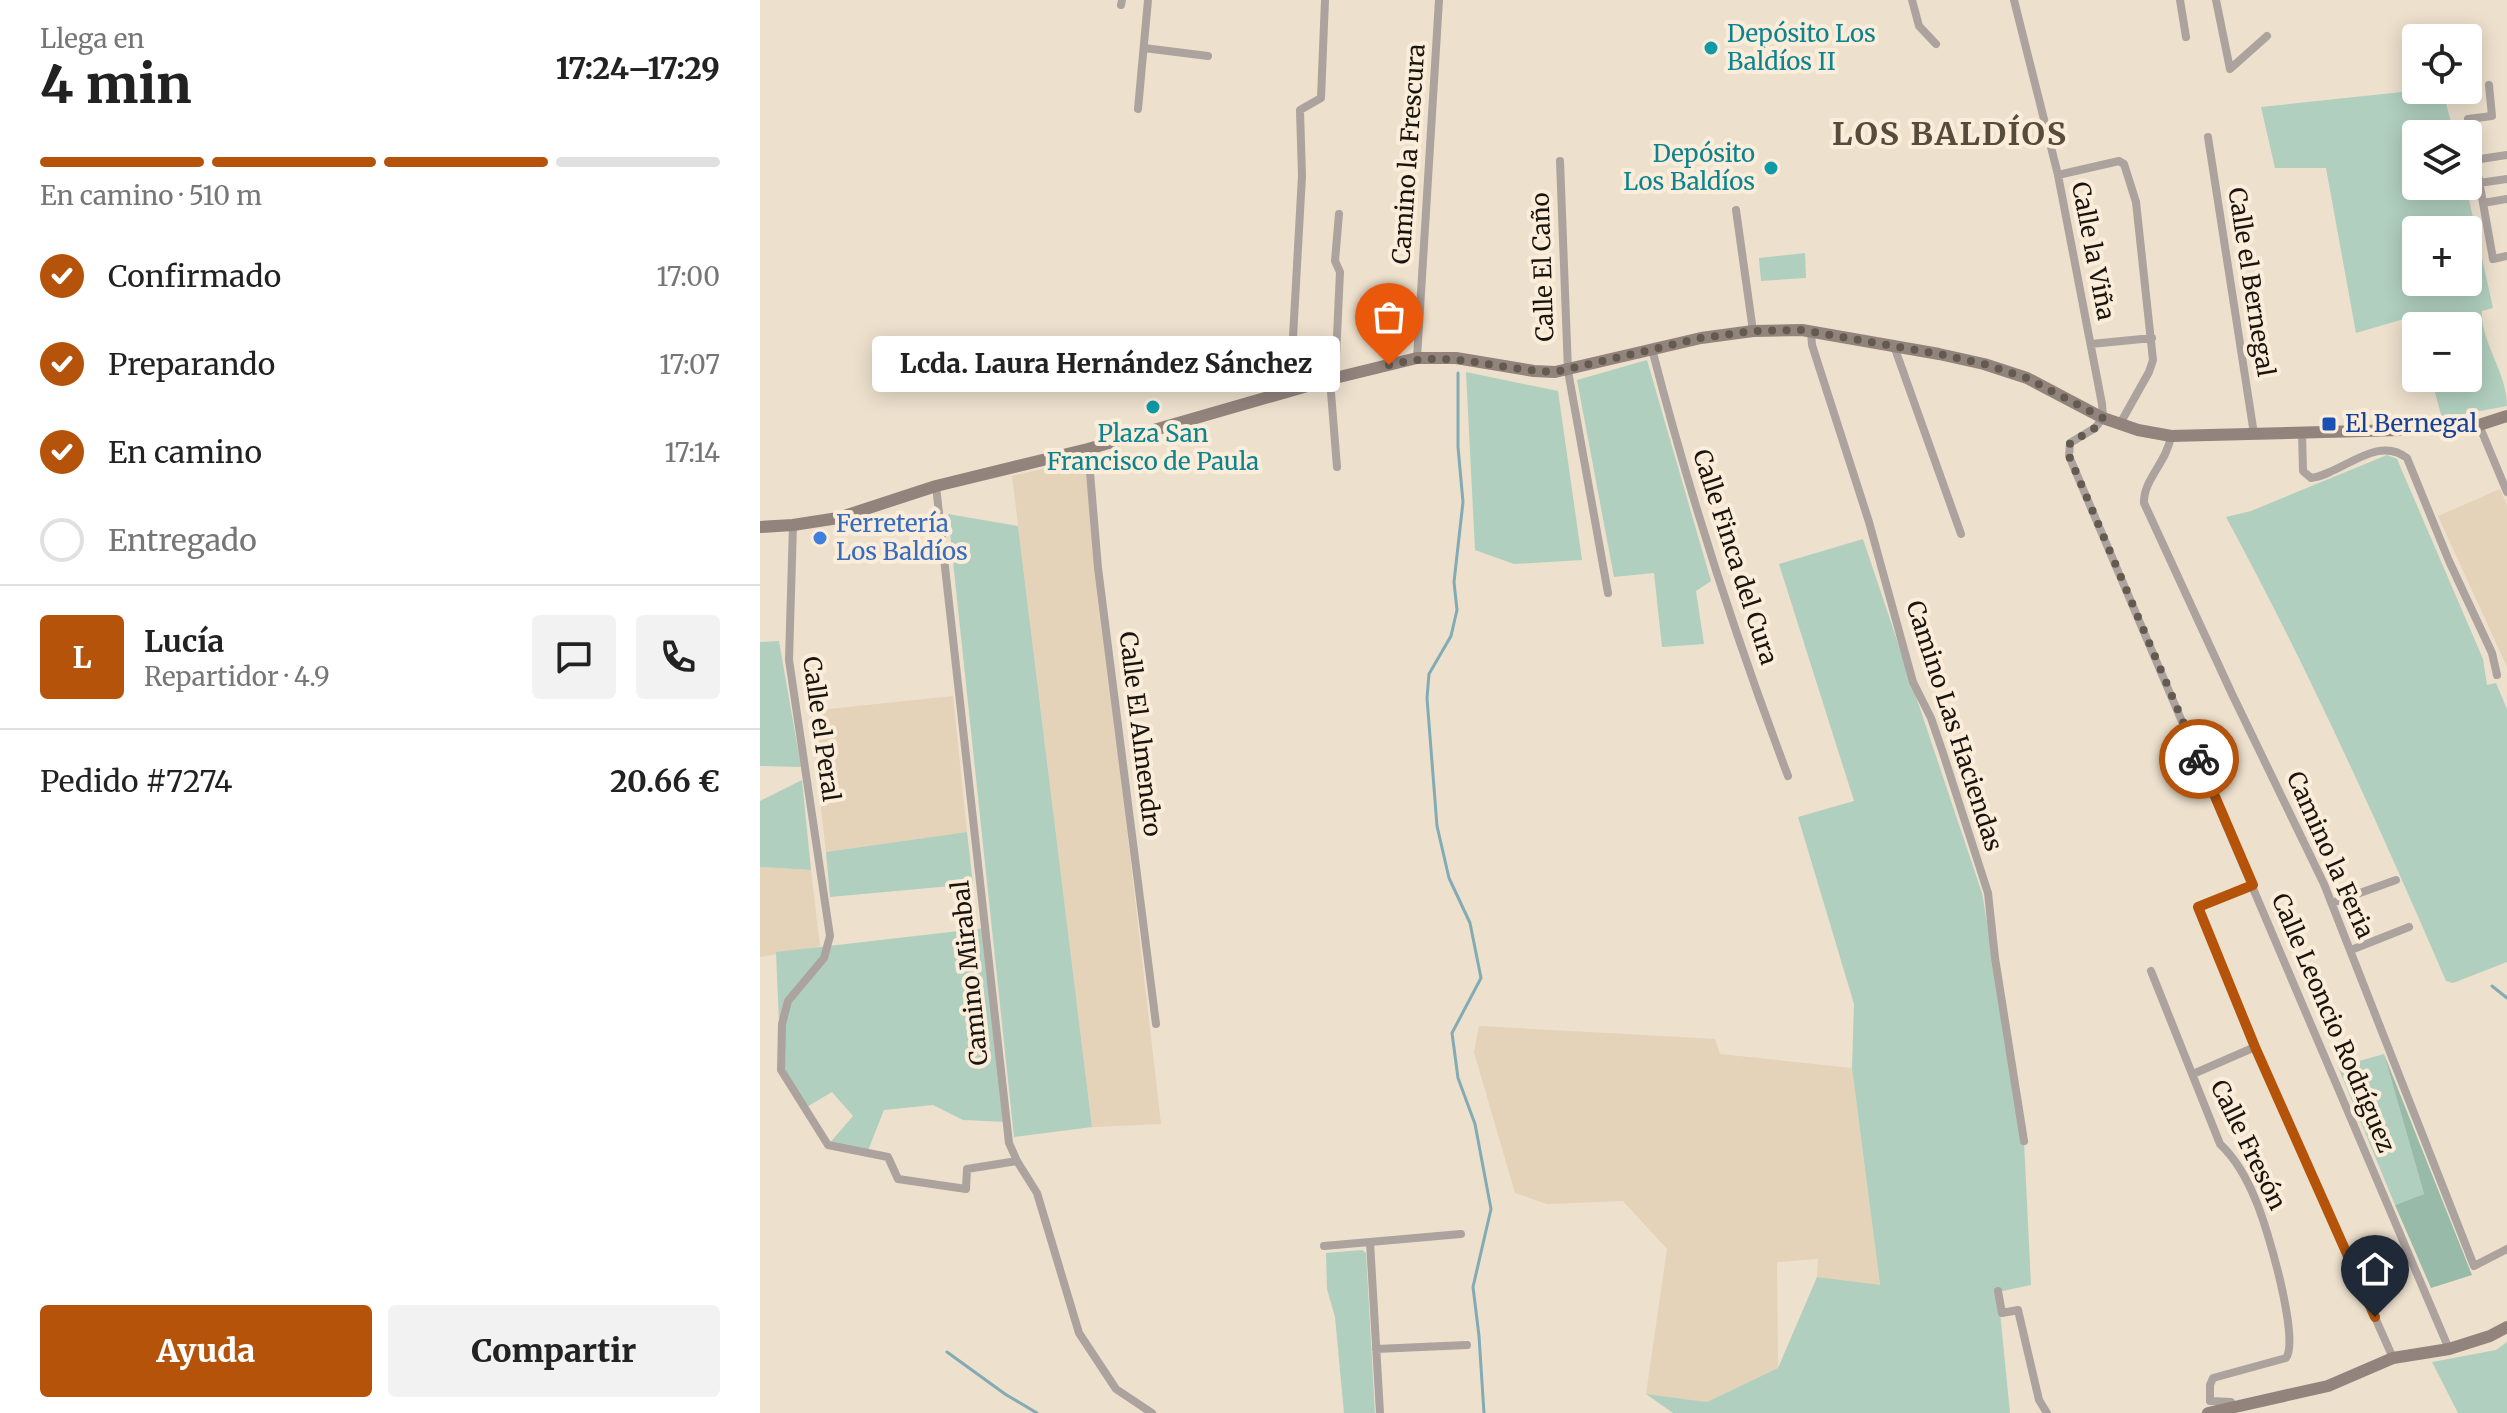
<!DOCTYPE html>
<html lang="es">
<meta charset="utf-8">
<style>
:root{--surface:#fff;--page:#f2f2f2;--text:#222;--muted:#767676;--line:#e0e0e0;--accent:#b45309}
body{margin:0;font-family:Merriweather,serif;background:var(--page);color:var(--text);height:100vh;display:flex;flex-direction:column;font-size:30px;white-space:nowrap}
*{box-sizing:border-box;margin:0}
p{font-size:26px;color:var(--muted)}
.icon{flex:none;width:44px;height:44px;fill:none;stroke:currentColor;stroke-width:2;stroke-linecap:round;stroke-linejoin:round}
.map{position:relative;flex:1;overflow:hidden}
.sheet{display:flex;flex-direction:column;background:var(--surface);width:760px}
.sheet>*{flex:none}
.fabs{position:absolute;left:1642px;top:24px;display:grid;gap:16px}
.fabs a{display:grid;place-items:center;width:80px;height:80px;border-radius:8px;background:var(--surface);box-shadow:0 4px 20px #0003;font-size:40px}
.pin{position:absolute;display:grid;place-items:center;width:68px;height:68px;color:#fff;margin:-82px -34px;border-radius:50% 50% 50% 0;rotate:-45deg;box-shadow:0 0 8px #0007}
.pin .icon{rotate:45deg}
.courier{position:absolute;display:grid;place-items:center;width:80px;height:80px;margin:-40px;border:6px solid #b45309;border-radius:50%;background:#fff;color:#222;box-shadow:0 2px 10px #0007}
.bubble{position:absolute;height:56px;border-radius:8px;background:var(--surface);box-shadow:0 4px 20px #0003;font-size:26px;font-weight:800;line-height:56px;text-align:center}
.overview em{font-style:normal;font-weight:800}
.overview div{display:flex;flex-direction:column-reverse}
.overview{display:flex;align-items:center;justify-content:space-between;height:136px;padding:0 40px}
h1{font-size:52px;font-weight:800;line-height:60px}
.bar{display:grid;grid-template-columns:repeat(4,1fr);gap:12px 8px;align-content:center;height:96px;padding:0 40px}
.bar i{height:10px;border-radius:6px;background:var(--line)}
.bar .active{background:var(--accent)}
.bar p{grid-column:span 4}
.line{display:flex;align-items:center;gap:20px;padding:0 40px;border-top:2px solid var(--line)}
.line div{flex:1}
.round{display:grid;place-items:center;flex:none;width:84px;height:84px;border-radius:8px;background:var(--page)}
ol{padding:0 40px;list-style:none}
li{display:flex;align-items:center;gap:24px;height:88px}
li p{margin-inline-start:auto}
li .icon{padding:8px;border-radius:50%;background:var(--accent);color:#fff;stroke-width:4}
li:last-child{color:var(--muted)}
li i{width:44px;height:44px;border:4px solid var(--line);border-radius:50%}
.action{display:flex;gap:16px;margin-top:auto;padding:16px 40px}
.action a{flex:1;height:92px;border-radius:8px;background:var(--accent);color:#fff;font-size:32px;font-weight:800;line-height:92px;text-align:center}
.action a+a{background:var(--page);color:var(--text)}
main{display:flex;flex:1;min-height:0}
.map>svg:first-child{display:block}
.built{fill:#e4d2b9}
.green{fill:#b0cfbe;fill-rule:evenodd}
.forest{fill:#98baa8}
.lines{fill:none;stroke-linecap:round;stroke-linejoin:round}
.stream{stroke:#82abb4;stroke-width:3}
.street{stroke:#aca29e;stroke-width:8}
.secondary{stroke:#92837d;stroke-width:12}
.done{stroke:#635b50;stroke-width:8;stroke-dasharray:0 14.4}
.route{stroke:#b45309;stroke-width:10}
.culture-dot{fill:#0f9aa8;stroke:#fbedda;stroke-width:3}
.transit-dot{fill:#1a4fb4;stroke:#fbedda;stroke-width:3}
.shop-dot{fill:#3f7fe0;stroke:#fbedda;stroke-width:3}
.labels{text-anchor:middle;stroke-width:8;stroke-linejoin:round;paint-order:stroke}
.culture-label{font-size:24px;fill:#0d838f;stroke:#fbedda;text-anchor:start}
.street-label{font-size:24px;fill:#19140d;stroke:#fbedda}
.transit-label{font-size:24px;fill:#164399;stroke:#fbedda;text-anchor:start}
.shop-label{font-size:24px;fill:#366cbe;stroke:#fbedda;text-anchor:start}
.district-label{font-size:32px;font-weight:bold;letter-spacing:2px;fill:#574c3c;stroke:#fbedda}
</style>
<main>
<section class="sheet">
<div class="overview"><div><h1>4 min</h1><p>Llega en</p></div><em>17:24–17:29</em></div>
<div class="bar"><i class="active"></i><i class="active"></i><i class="active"></i><i></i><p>En camino · 510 m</p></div>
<ol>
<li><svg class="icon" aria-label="check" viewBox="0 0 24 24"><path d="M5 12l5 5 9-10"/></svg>Confirmado<p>17:00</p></li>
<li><svg class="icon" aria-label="check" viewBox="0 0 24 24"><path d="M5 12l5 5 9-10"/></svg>Preparando<p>17:07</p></li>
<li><svg class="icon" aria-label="check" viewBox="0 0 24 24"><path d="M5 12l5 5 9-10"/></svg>En camino<p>17:14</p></li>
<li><i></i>Entregado</li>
</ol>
<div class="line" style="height:144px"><b class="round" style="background:var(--accent);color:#fff">L</b><div><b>Lucía</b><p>Repartidor · 4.9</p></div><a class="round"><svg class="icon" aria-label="chat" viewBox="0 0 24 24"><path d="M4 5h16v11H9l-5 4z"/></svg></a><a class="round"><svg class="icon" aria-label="phone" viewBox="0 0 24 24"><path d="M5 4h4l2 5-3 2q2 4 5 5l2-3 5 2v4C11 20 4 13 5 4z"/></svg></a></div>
<div class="line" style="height:104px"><div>Pedido #7274</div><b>20.66 €</b></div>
<div class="action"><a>Ayuda</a><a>Compartir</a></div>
</section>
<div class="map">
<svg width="1747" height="1413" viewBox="0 0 1747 1413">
<rect width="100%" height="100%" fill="#ede0cd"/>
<!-- built -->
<path class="built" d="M324,459L401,1124L332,1127L252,476Z
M1740,489L1747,505V667L1678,516Z
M193,696L207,832L66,852L50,711Z
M0,867L51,870L60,946L0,957Z
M719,1026L955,1039L960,1054L1092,1068L1120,1286L1057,1277L1058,1259L1017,1262L1018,1368L947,1402L886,1394L907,1249L863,1201L787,1204L755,1193L714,1052Z"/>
<!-- green -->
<path class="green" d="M1661,90H1695L1686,103L1694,134H1656V186H1706L1733,308L1722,311C1721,344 1747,372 1747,406L1682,418L1671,378H1708V326H1657L1654,316L1596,333L1566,168H1515L1501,107ZM1656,230H1708V282H1656Z
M1045,253L1046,278L1001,281L999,258Z
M887,360L951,581L936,591L944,644L902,647L894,573L854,577L817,380Z
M706,372L798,391L822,560L754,564L715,550Z
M1627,455L1637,459L1723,659L1727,685L1736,683L1747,709V962L1693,983L1686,981C1618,823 1548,668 1466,517L1491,511Z
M188,514L258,526L332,1127L254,1137Z
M1103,539L1222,893L1264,1141L1271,1285L1238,1292L1250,1413H913L886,1394L947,1402L1018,1368L1057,1277L1120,1285L1092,1068L1094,1004L1038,817L1094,801L1019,564Z
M19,641L41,767L0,766V642Z
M42,780L51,870L0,867V801Z
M207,832L213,884L70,897L66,852Z
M225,928L247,1122L203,1120L173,1105L124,1110L107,1153L68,1145L93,1116L72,1092L45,1108L21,1070L16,952Z
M1624,1054L1664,1194L1635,1205L1578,1067Z
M602,1250L606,1253L615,1413H584L575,1317L567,1289L566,1253Z
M1747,1342V1413H1698L1672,1362L1736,1350Z"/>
<!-- forest -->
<path class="forest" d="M1624,1054L1712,1275L1671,1288L1635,1205L1664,1194Z"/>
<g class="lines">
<!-- stream -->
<path class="stream" d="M698,373V447L703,502L694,582L697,610L691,636L669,674L667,698L677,826L689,878L710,923L721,978L692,1033L698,1078L715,1124L731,1209L713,1287L719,1336L724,1413
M1732,986L1747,998
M187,1352L245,1394L277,1413"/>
<!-- street -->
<path class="street" d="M1152,0L1159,26L1176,44
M1254,0L1298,175L1342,404L1343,418L1335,428L1310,443L1309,456L1689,1349
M1420,0L1426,37
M1456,0L1470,69L1507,36
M361,5L362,0
M384,48L448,56
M1729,85L1732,116L1708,119L1733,259L1747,256
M378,109L388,0
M1448,137L1494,434
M1714,160L1747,155
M800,161L808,371L848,593
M1298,175L1359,161L1364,164L1376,202L1393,360L1389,372L1361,422
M1719,183L1747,179
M1723,203L1747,199
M976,210L993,331
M1051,332L1052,345L1109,522L1153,682L1171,718L1183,753L1228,893L1235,958L1264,1141
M1331,344L1392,338
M1134,346L1201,534
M892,349C929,493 975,636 1028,776
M657,358L679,0
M575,378L580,272L575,261L579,214
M570,380L577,467
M530,391L542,176L540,110L561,98L565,0
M1719,425L1747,492
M1542,433L1543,471L1551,478C1582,474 1617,434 1647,458L1689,561L1732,653L1737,675
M1411,436C1407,462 1383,480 1384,503L1472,694L1564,884L1714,1266L1747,1249
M328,449L338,568L396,1024
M176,486L249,1143L257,1161L277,1193L319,1333L356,1389L392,1413
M33,525L29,660L70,936L64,958L28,1001L22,1024L21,1070L68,1145L128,1157L138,1179L206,1189L207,1169L257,1161
M1493,885L1438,907L1495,1047L1633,1358
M1572,903L1636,880
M1591,950L1649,927
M1391,971L1460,1144C1476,1159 1488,1181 1496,1201C1507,1226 1540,1339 1526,1358L1453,1378L1450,1385V1401L1471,1402L1472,1408
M1433,1074L1495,1047
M610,1242L620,1413
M564,1246L701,1234
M1238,1291L1242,1313L1258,1310L1279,1400L1287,1413
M616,1349L707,1345"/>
<!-- secondary -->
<path class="secondary" d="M0,527L33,525L78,518L176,486L328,449L575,378L657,358H696L774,371L795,372L941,338L993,331L1042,330L1179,354L1224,364L1267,378L1343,418L1378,430L1411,436L1679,429L1719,425L1747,416
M1448,1413L1568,1386L1633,1358L1689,1349L1730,1336L1747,1327"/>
</g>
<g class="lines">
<!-- done -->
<path class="done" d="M629,365C692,349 734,370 795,372L941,338L993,331L1042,330L1179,354L1224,364L1267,378L1343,418L1335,428L1310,443L1309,456L1439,759"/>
<!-- route -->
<path class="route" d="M1439,759L1493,885L1438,907L1495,1047L1615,1317"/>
</g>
<!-- markers -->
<g class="culture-dot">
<circle cx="951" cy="48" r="8"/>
<circle cx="1011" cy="168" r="8"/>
<circle cx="393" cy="407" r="8"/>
</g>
<rect class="transit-dot" x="1561" y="416" width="16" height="16" rx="4"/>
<circle class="shop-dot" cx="60" cy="538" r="8"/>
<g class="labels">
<!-- culture labels -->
<g class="culture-label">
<text x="967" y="42">Depósito Los<tspan x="967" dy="28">Baldíos II</tspan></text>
<text x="995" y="162" text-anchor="end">Depósito<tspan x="995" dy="28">Los Baldíos</tspan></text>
<text x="393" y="442" text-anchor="middle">Plaza San<tspan x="393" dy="28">Francisco de Paula</tspan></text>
</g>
<!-- street labels -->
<g class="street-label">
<text transform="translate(649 154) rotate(-86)" y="8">Camino la Frescura</text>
<text transform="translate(1333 251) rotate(79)" y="8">Calle la Viña</text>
<text transform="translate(783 267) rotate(-92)" y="8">Calle El Caño</text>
<text transform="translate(1491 282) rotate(81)" y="8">Calle el Bernegal</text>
<text transform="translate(975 557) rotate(72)" y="8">Calle Finca del Cura</text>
<text transform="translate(1194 726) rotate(72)" y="8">Camino Las Haciendas</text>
<text transform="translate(61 729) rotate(82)" y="8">Calle el Peral</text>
<text transform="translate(380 734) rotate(83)" y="8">Calle El Almendro</text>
<text transform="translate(1570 855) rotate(66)" y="8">Camino la Feria</text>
<text transform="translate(210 973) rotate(-96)" y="8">Camino Mirabal</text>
<text transform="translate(1573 1023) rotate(67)" y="8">Calle Leoncio Rodríguez</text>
<text transform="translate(1488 1145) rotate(64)" y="8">Calle Fresón</text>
</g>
<!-- transit labels -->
<g class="transit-label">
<text x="1585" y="432">El Bernegal</text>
</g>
<!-- shop labels -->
<g class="shop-label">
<text x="76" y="532">Ferretería<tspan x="76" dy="28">Los Baldíos</tspan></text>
</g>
<!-- district labels -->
<g class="district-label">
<text x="1190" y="145">LOS BALDÍOS</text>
</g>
</g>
</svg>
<div class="fabs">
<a><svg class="icon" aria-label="locate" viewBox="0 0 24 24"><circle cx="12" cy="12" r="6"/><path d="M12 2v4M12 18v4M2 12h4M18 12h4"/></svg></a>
<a><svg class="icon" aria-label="layers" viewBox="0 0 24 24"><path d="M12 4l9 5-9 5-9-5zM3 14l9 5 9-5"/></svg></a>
<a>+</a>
<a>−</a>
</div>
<div class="pin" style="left:629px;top:365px;background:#ea580c"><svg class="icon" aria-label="bag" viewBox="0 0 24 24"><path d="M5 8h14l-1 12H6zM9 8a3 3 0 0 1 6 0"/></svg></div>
<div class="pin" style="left:1615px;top:1317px;background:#1f2937"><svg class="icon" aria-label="home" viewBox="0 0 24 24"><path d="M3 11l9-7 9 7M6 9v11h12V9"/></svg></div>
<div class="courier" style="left:1439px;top:759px"><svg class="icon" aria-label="bike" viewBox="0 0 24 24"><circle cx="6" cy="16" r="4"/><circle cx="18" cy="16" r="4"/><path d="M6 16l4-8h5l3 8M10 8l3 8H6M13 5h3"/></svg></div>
<div class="bubble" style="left:112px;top:336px;width:468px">Lcda. Laura Hernández Sánchez</div>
</div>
</main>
